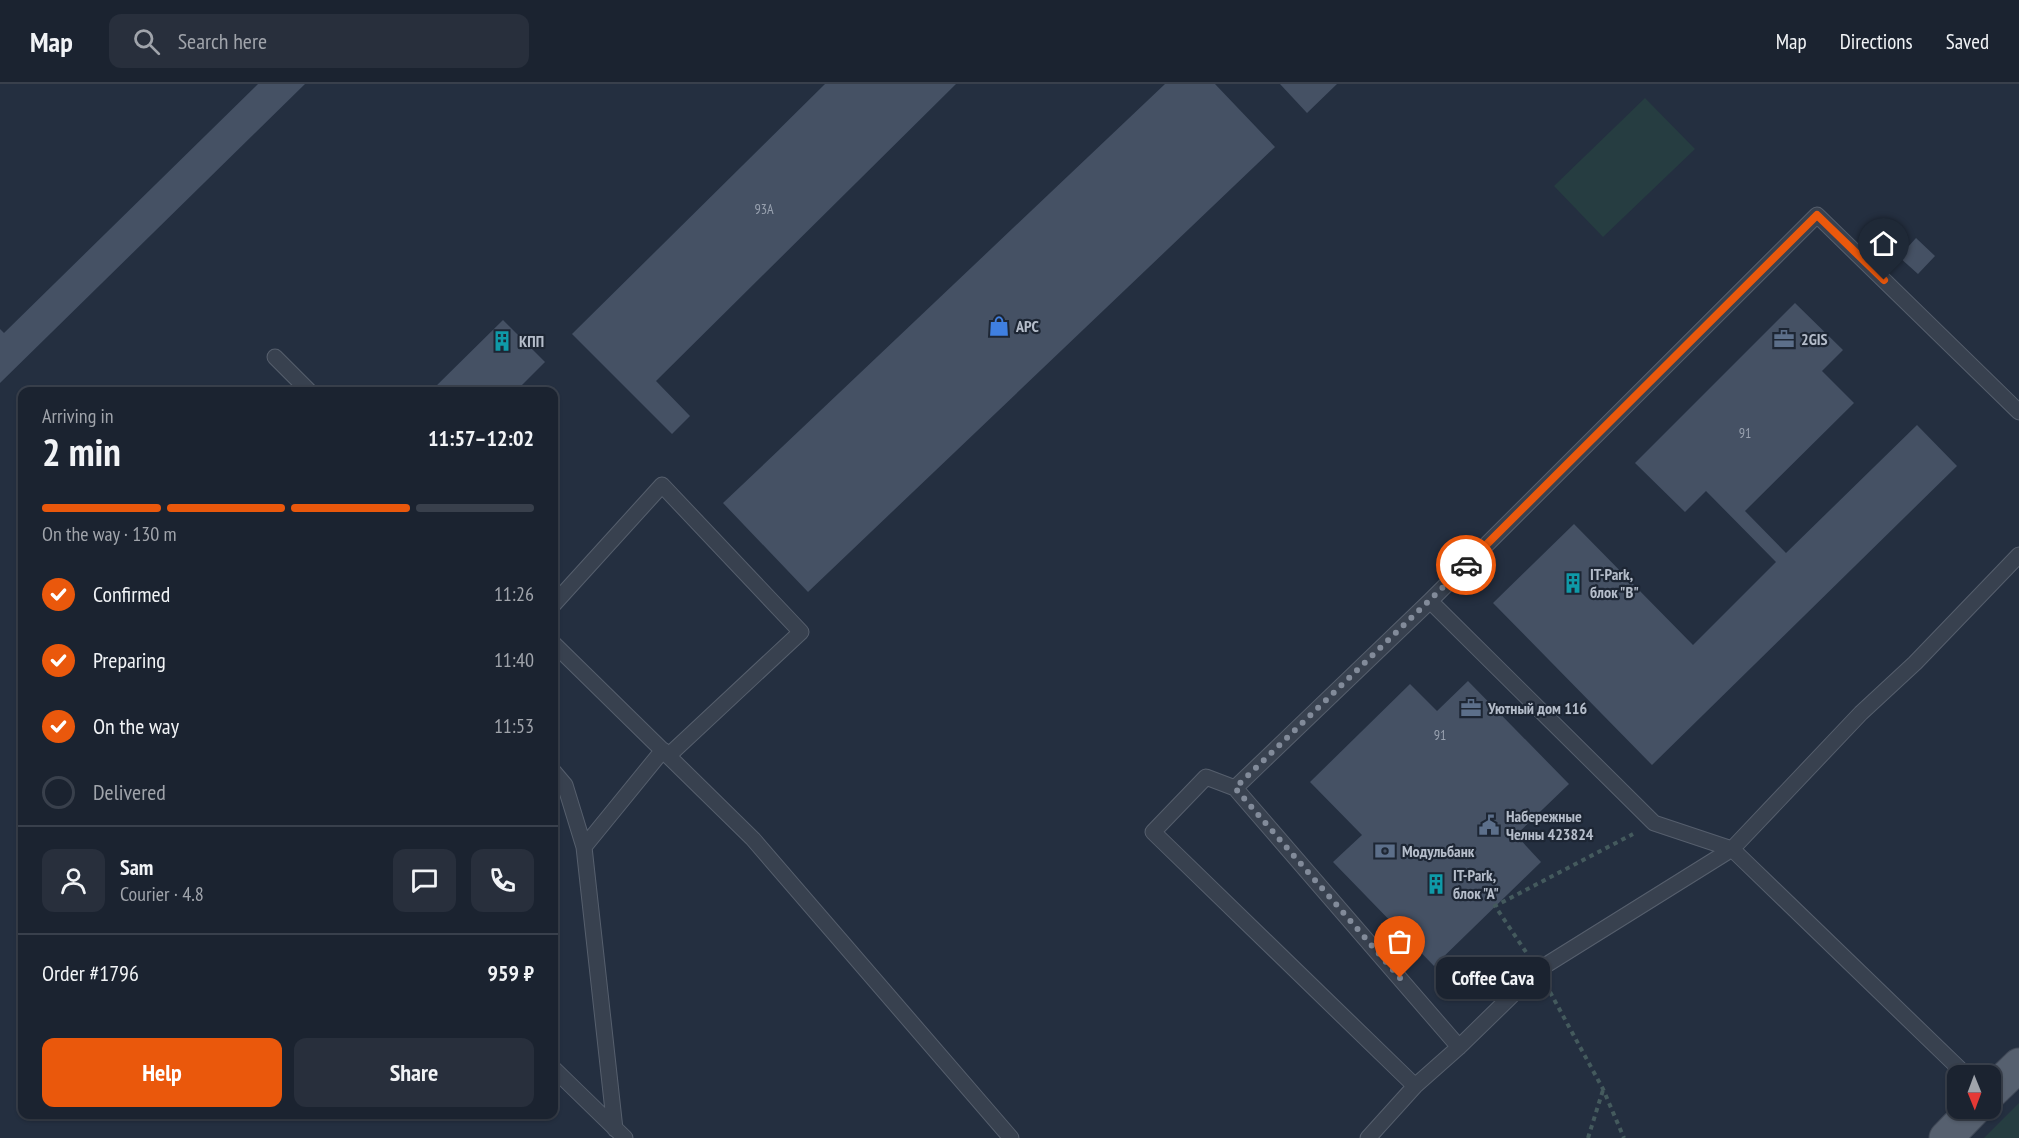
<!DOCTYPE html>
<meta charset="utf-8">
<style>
:root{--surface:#1b2330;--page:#282f3c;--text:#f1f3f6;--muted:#a0a4ab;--line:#39404c;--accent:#ea580c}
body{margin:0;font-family:"PT Sans Narrow",sans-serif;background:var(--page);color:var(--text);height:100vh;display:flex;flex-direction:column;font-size:22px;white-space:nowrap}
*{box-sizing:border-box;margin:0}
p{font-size:20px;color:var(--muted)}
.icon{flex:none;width:33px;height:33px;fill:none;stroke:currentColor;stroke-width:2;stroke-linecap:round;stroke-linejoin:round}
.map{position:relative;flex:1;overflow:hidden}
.panel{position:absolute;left:18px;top:303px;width:540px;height:732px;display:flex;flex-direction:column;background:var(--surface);border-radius:12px;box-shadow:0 2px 4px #0004,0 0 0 2px var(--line)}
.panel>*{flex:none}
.needle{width:39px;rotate:179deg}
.fabs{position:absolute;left:1947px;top:981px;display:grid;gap:12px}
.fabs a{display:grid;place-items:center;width:54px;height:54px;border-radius:12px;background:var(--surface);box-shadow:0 2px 4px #0004,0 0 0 2px var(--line);font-size:30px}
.pin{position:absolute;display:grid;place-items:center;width:51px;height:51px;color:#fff;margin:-62px -26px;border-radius:50% 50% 50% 0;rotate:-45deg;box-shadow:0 0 6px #0007}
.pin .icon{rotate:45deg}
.courier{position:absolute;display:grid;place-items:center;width:60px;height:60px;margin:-30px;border:4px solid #ea580c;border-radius:50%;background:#fff;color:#222;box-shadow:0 2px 8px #0007}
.bubble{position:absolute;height:42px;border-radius:12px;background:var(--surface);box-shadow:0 2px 4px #0004,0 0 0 2px var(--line);font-size:20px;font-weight:700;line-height:42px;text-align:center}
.headline em{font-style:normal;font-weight:700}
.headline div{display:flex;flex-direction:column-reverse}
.headline{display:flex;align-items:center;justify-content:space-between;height:102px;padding:0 24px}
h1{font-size:39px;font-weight:700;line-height:45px}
.bar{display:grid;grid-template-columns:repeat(4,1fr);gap:9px 6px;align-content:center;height:72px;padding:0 24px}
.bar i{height:8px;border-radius:4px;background:var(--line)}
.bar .active{background:var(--accent)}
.bar p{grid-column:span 4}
.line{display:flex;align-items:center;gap:15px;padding:0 24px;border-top:2px solid var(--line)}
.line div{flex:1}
.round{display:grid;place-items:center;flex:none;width:63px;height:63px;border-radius:12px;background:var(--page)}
ol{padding:0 24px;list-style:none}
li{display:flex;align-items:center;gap:18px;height:66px}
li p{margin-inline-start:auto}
li .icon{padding:6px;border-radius:50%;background:var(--accent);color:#fff;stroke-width:4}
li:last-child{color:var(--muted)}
li i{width:33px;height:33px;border:3px solid var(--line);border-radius:50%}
.button{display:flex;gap:12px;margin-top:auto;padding:12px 24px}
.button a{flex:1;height:69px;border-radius:12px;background:var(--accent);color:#fff;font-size:24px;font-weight:700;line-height:69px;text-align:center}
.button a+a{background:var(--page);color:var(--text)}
header{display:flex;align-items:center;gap:36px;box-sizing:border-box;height:84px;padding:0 30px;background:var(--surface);border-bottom:2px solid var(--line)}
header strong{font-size:28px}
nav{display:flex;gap:33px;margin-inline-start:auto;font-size:21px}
.search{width:420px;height:54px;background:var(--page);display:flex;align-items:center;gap:15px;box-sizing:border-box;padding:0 21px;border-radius:12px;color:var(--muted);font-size:22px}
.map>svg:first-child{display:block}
.green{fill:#263d41}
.building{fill:#455164}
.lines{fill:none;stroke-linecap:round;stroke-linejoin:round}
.lane-casing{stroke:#565f6d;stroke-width:17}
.primary-casing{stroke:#424a58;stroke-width:35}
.path{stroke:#445a5d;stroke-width:4;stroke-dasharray:4.5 4.5;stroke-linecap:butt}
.lane{stroke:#38414f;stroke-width:15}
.primary{stroke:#56606f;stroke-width:33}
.done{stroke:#828b9a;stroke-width:6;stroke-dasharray:0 10.8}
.route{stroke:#ea580c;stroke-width:8}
.labels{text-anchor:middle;stroke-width:4.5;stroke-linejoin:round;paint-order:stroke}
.number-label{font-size:14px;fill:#99a2b0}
.poi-label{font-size:16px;font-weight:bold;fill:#b5bdca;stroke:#1d2634;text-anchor:start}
</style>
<header>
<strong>Map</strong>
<div class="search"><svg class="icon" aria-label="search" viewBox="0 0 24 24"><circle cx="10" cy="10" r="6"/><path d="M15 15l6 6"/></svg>Search here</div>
<nav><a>Map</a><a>Directions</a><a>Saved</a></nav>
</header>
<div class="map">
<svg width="2019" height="1054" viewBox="0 0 2019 1054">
<rect width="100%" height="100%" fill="#242f40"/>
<!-- green -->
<path class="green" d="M1645,14L1695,65L1603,153L1554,102Z
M2019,1019V1054H1984Z"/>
<!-- building -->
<path class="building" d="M258,0H305L0,299V245L4,249Z
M825,0H956L656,297L690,332L672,350L572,250Z
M1165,0H1215L1275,63L808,508L723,419Z
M1280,0H1337L1307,29Z
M1916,154L1935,172L1918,190L1899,173Z
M1795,219L1843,266L1822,287L1854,319L1745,427L1786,469L1917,341L1957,382L1652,681L1493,519L1574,440L1693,561L1776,478L1706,407L1685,428L1635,379Z
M503,236L545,278L515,308H430Z
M1468,597L1569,700L1516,751L1541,778L1434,882L1333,778L1362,751L1310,698L1410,600L1437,627Z"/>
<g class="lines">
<!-- lane casing -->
<g class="lane-casing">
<path id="lane" d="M275,273L310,308
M1430,517L1654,739L1732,765L1967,992
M554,520L662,401L801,548L668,672
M554,560L753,755L1011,1054
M554,688L565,701L584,763
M1235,704L1206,693L1153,748L1415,1002
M1459,963L1235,704L1430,517L1817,131L2019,328
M554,985L625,1054
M615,1045L584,763L663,666
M1368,1054L1415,1002L1459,963L1538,886L1732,765L1861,629L1915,579L2019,471"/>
</g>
<!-- primary casing -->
<g class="primary-casing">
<path id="primary" d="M1990,1009L2019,981
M1946,1054L1975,1024"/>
</g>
<!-- path -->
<path class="path" d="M1526,868L1495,822L1633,750
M1550,908L1603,1005L1624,1054
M1588,1054L1603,1006"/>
<!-- lane -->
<use href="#lane" class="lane"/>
<!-- primary -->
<use href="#primary" class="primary"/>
</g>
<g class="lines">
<!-- done -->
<path class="done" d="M1400,894L1235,704L1466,481"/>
<!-- route -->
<path class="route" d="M1466,481L1817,131L1884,196"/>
</g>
<!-- icons -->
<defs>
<g id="shop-bare" transform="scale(1.62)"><path d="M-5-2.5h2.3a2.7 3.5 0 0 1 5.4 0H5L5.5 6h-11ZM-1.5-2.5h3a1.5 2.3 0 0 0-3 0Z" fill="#3f7fe0" stroke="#1d2634" stroke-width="2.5" paint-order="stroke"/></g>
<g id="office-bare" transform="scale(1.62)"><path d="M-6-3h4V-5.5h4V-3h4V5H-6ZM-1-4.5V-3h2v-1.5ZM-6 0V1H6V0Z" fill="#5c6f8a" stroke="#1d2634" stroke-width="2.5" paint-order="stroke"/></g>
<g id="building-bare" transform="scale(1.62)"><path d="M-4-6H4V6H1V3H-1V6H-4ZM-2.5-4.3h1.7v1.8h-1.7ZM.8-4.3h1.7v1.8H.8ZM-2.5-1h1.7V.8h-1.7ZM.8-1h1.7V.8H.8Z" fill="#0f9aa8" stroke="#1d2634" stroke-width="2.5" paint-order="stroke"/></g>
<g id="civic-bare" transform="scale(1.62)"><path d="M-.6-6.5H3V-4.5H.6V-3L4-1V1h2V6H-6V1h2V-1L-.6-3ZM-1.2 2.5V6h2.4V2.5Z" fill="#5c6f8a" stroke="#1d2634" stroke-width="2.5" paint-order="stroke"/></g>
<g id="bank-bare" transform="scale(1.62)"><path d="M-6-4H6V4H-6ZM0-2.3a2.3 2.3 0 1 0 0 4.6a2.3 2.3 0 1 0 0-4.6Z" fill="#5c6f8a" stroke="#1d2634" stroke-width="2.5" paint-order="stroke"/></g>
</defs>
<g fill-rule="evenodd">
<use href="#shop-bare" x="999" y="242"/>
<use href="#office-bare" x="1784" y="255"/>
<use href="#building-bare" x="502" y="257"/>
<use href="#building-bare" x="1573" y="499"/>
<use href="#office-bare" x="1471" y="624"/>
<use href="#civic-bare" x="1489" y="741"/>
<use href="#bank-bare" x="1385" y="767"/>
<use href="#building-bare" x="1436" y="800"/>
</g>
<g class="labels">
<!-- number labels -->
<g class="number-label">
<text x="764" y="130">93А</text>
<text x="1745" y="354">91</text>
<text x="1440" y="656">91</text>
</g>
<!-- poi labels -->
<g class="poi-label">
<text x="1016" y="248">АРС</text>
<text x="1801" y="261">2GIS</text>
<text x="519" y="263">КПП</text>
<text x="1590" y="496">IT-Park,<tspan x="1590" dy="18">блок "В"</tspan></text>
<text x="1488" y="630">Уютный дом 116</text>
<text x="1506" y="738">Набережные<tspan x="1506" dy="18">Челны 423824</tspan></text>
<text x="1402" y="773">Модульбанк</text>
<text x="1453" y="797">IT-Park,<tspan x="1453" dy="18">блок "А"</tspan></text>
</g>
</g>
</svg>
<div class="fabs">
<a><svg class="needle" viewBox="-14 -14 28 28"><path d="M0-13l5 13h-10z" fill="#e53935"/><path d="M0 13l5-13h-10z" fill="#a0a4ab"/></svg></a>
</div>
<div class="pin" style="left:1400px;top:894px;background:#ea580c"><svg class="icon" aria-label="bag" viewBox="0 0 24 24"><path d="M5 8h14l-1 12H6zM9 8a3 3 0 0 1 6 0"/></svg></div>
<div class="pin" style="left:1884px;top:196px;background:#1f2937"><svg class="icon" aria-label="home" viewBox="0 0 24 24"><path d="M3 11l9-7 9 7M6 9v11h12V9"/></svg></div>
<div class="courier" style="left:1466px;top:481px"><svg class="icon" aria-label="car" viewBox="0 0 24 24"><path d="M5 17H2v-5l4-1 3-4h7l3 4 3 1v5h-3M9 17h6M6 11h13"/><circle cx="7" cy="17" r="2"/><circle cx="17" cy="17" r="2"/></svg></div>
<div class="bubble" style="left:1436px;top:873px;width:114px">Coffee Cava</div>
<section class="panel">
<div class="headline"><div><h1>2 min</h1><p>Arriving in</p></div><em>11:57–12:02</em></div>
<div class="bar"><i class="active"></i><i class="active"></i><i class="active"></i><i></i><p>On the way · 130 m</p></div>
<ol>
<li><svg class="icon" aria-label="check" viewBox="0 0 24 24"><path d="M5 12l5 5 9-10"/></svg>Confirmed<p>11:26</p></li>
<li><svg class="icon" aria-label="check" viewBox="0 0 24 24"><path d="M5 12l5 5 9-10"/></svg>Preparing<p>11:40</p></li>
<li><svg class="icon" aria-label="check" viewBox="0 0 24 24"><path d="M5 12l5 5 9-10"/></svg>On the way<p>11:53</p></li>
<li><i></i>Delivered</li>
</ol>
<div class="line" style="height:108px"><a class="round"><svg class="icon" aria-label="person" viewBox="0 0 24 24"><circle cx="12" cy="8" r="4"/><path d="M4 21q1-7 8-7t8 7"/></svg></a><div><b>Sam</b><p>Courier · 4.8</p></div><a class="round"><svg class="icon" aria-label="chat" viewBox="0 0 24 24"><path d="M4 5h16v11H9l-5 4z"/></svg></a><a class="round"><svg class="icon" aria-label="phone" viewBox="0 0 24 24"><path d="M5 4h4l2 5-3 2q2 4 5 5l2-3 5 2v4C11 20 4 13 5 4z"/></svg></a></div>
<div class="line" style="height:78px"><div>Order #1796</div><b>959 ₽</b></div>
<div class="button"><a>Help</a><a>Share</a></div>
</section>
</div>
